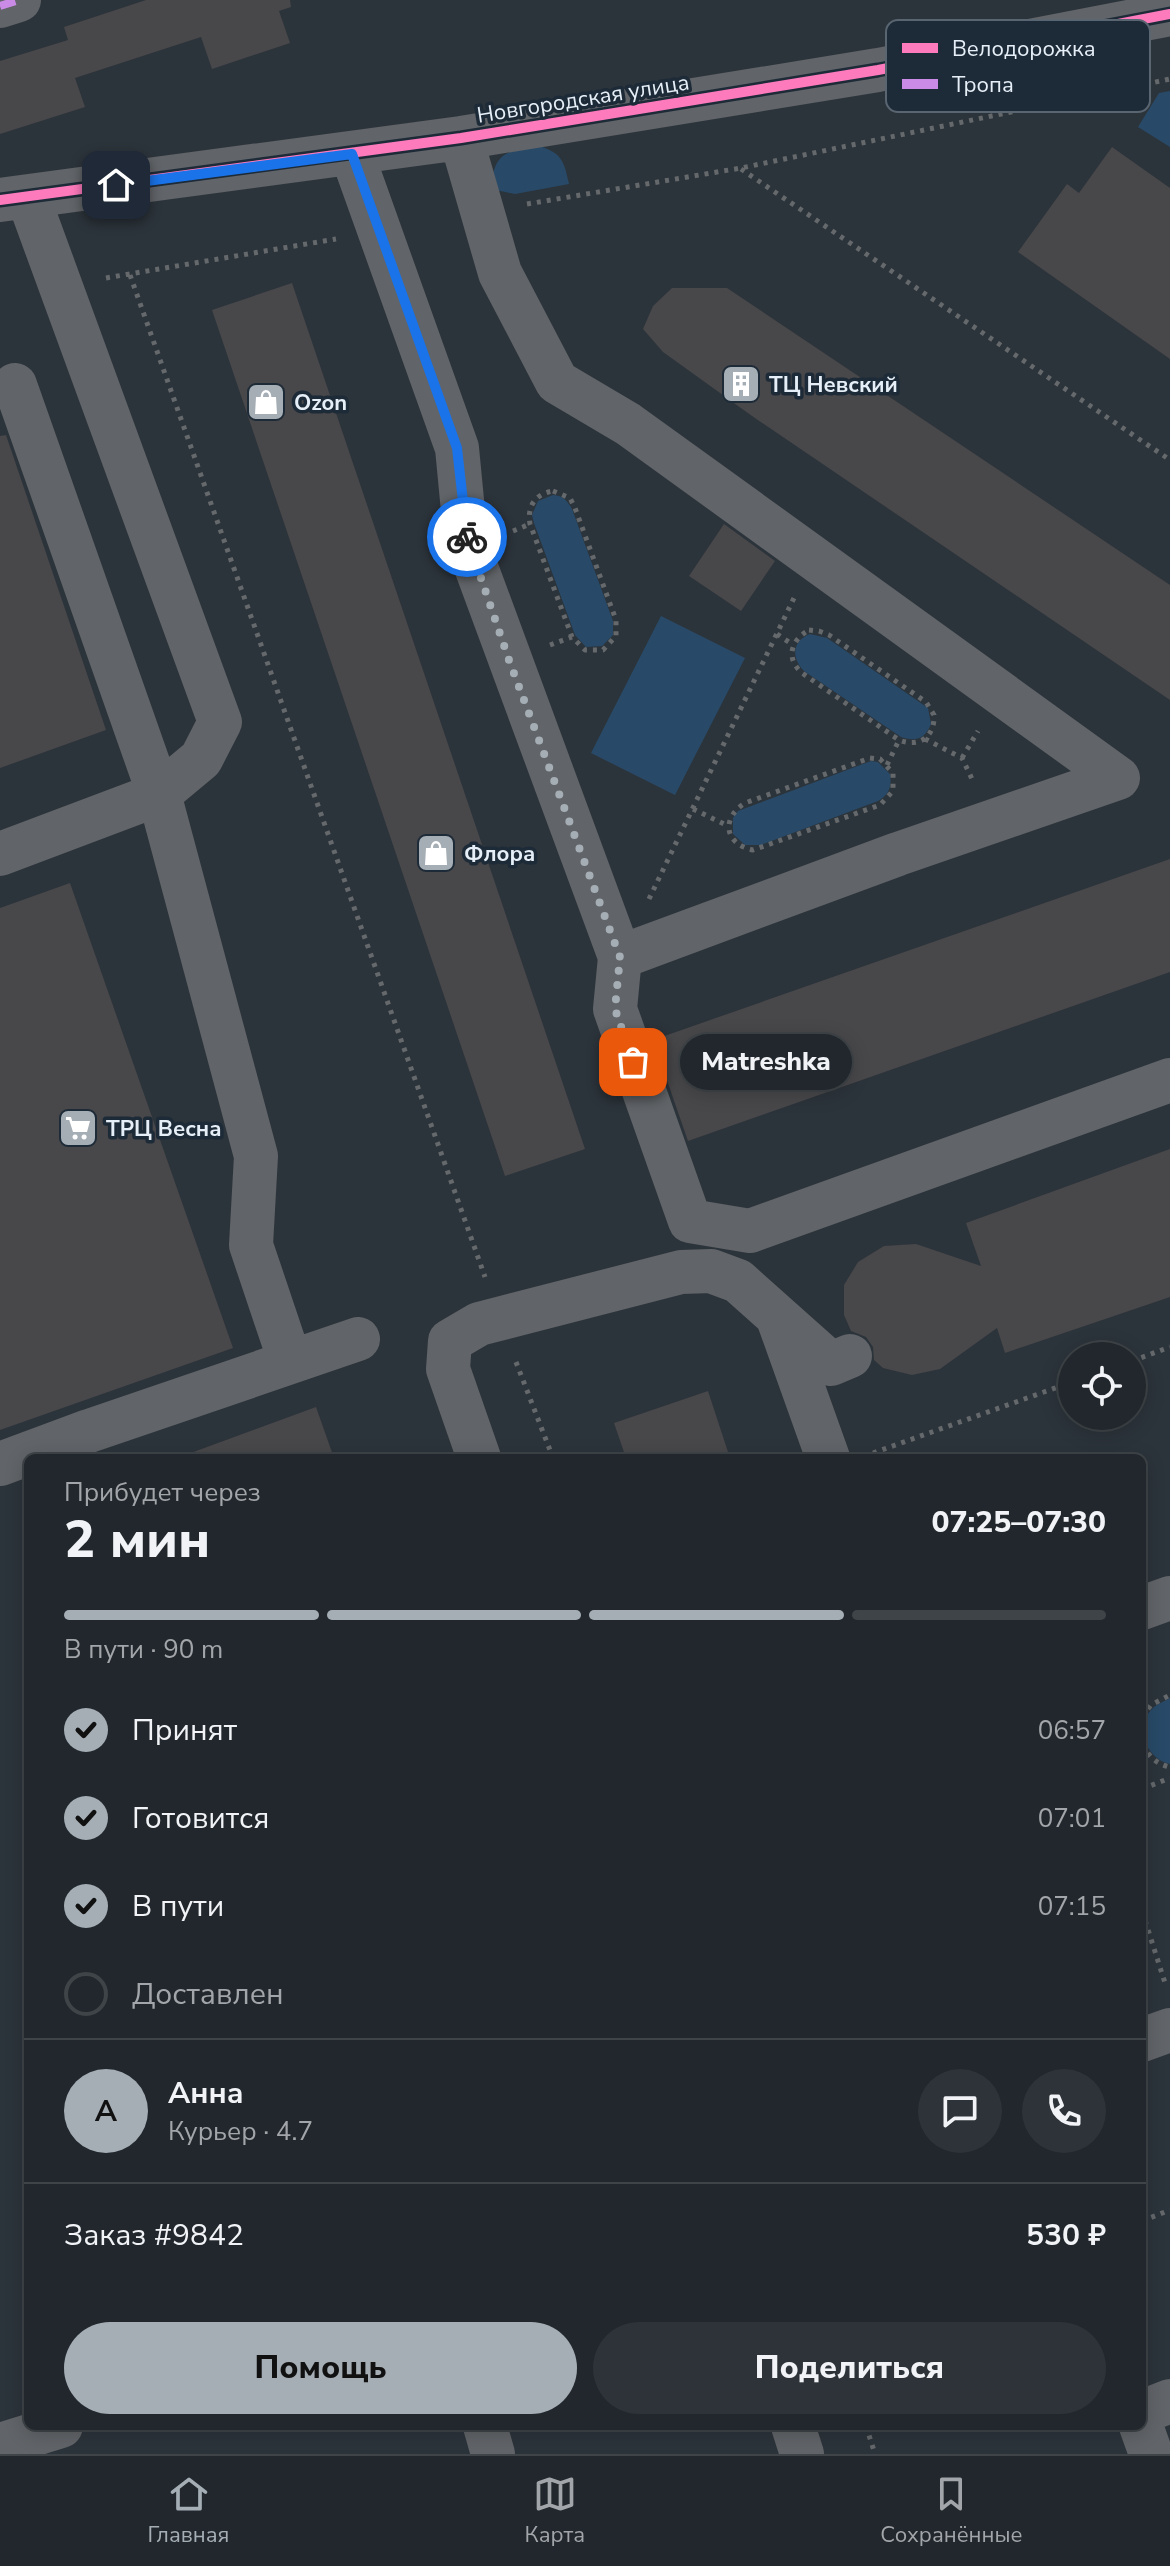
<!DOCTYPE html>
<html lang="ru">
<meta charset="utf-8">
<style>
:root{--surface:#21272c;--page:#2d3338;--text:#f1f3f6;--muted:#a2a5a9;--line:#3e4448;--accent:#a5aeb5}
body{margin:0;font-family:"Nunito Sans",sans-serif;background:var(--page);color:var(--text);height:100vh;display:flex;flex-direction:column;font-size:30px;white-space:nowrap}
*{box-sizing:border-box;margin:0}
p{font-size:26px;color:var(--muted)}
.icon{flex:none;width:44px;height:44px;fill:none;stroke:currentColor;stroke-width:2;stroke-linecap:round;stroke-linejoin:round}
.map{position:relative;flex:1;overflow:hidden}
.panel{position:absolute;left:24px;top:1454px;width:1122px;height:976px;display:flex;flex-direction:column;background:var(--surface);border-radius:12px;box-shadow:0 4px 20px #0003,0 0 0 2px var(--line)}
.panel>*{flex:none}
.fabs{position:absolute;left:1058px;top:1342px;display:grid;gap:16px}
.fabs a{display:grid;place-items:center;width:88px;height:88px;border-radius:50%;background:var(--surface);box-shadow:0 4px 20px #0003,0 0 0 2px var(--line);font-size:40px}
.pin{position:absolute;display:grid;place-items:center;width:68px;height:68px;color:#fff;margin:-34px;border-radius:16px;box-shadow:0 4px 12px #0006}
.courier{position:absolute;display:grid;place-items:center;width:80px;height:80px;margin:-40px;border:6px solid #1a73e8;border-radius:50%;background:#fff;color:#222;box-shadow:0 2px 10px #0007}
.bubble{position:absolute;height:56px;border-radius:28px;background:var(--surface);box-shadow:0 4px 20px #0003,0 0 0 2px var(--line);font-size:26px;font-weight:800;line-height:56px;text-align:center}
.overview em{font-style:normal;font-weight:800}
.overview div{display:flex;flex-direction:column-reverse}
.overview{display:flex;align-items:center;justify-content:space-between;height:136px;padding:0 40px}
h1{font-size:52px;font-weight:800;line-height:60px}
.bar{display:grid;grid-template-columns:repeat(4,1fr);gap:12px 8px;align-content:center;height:96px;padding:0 40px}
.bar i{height:10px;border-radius:6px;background:var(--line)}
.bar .on{background:var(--accent)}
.bar p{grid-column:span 4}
.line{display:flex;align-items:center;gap:20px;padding:0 40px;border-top:2px solid var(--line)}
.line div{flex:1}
.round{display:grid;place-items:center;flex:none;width:84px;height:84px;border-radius:42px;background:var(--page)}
ol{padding:0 40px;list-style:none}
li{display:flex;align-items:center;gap:24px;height:88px}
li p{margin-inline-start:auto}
li .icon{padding:8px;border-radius:50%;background:var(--accent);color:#111;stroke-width:4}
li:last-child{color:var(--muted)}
li i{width:44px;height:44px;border:4px solid var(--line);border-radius:50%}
.primary-button{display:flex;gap:16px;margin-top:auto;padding:16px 40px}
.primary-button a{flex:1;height:92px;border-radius:48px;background:var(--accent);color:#111;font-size:32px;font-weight:800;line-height:92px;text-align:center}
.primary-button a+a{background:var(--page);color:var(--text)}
.dock{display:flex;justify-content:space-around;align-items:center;height:112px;border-top:2px solid var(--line);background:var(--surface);font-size:22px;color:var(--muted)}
.dock a{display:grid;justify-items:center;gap:4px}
.dock .on{color:var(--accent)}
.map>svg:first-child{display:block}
.green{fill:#284a68}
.building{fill:#48474a}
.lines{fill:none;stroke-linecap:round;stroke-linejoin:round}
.path{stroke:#65696c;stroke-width:5;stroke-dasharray:4 6;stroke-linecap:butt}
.minor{stroke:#616468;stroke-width:44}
.quiet{stroke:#ca8be6;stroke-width:8;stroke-dasharray:16 8;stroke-linecap:butt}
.cycleway-casing{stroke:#1d2a37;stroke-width:15}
.cycleway{stroke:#fd7abc;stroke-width:10}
.done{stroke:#a5aeb5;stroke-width:8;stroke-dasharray:0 14.4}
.route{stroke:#1a73e8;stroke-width:10}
.labels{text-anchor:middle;stroke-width:7;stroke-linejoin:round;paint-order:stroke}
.street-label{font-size:22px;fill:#e6eff7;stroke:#1d2a37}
.poi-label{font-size:22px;font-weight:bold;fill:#e6eff7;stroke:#1d2a37;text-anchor:start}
.key{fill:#1d2a37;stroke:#596571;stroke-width:2}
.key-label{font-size:22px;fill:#e6eff7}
</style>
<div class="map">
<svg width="1170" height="2454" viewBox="0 0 1170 2454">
<rect width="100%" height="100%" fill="#2c343b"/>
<!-- green -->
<path class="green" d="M1170,91V147L1138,127L1159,93Z
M539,146C562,153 564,161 569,184L515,194L491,189C494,152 506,151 539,146Z
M553,495C563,496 567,500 572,509L613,621V635L602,646L586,647L575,635L534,523L532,515L538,501Z
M661,616L745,658L675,795L591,753Z
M810,634L827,638L928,708L931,724C925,739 916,742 901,737L804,671C791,658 792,641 810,634Z
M871,761L878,762L890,774C892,787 889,795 878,801L761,845H745L733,834V818L738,811Z
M1170,1698V1764C1146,1759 1133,1726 1153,1708C1157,1704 1165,1701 1170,1698Z"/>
<!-- building -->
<path class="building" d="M146,0H290L291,7L279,11L290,43L212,69L201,37L75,78L85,107L0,134V61L68,40L64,27Z
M1112,147L1170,188V359L1018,252L1067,184L1079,193Z
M292,283L585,1149L505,1176L212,310Z
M672,288H727L1170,585V700L752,416L663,352L643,329L653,306Z
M6,435L106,730L0,768V436Z
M724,524L775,561L741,611L689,576Z
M1170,859V972L688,1141L653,1040Z
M70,883L233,1348L0,1430V908Z
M1170,1149V1297L1005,1353L997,1328L940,1369L912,1375L883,1368L874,1360L873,1347L866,1337L851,1331L844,1315V1285L858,1262L884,1246L916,1244L981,1266L966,1223Z
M708,1391L730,1458H626L614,1423Z
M316,1407L334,1458H189L188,1454Z"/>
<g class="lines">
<!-- path -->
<path class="path" d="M741,169L1170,460
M527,204L741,168L1170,79
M130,275L485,1277
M106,278L336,239
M553,491L570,498L575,508L616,620V636L603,650H585L572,637L530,524C527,506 535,494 553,491Z
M513,531L530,524
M809,630L819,631L829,635L926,702L934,715C935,737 919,748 899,740L802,673C785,658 791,640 809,630Z
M777,634L793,645
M550,645L572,637
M925,739L962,758L973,781
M870,758L880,759L893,773V791L880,805L753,850C724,844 721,818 745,803Z
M962,758L978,731
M887,765L899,740
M693,809L728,826
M649,899L794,598
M1132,1361L1170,1347
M516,1362L553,1458
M873,1453L1072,1382
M1142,1717L1151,1705L1170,1695
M1142,1745C1150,1757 1156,1764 1170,1767
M1142,1789L1170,1778
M1142,1911L1166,1986
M1142,2221L1170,2210
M866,2426L875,2454"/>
<!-- minor -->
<path class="minor" d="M0,6L19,0
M352,154L457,448L464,521L469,548L620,957L898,854L1118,778L628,424L557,382L500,273L461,138
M28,197L220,722L201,759L159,794L256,1156L251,1245L290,1361
M0,200L461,138L878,70L1170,14
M0,854L159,794L15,385
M620,957L615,1009L690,1221L750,1231L1170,1080
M779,1321L828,1458
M479,1458L448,1369L450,1341L479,1324L681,1272L711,1271L738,1281L831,1364L850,1356
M0,1464L89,1431L358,1339
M1142,1608L1170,1598
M1142,2040L1170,2030
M1142,2412L1170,2401
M485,2426L493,2454
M793,2426L802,2454
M1141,2426L1151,2454
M0,2445L61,2426"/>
<!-- quiet -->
<path class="quiet" d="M0,6L19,0"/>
<!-- cycleway casing -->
<g class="cycleway-casing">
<path id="cycleway" d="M0,200L461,138L878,70L1170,14"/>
</g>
<!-- cycleway -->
<use href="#cycleway" class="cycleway"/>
</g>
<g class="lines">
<!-- done -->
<path class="done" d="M467,537L509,660L620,957L615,1009L633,1062"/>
<!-- route -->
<path class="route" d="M116,185L352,154L457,448L467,537"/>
</g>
<!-- icons -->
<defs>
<g id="building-square" transform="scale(2)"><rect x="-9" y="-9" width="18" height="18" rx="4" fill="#a5aeb5" stroke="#1d2a37"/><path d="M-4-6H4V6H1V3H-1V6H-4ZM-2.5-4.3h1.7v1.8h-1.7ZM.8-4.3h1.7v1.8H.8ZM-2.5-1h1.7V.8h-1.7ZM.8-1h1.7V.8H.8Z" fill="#fff"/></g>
<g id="shop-square" transform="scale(2)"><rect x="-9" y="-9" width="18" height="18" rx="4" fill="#a5aeb5" stroke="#1d2a37"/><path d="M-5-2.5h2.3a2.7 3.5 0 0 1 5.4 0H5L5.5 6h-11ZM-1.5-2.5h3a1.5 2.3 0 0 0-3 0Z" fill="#fff"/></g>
<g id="supermarket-square" transform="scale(2)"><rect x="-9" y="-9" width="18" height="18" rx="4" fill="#a5aeb5" stroke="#1d2a37"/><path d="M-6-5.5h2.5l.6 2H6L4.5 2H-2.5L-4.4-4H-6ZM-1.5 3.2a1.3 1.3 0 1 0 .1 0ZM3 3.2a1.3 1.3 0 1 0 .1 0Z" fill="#fff"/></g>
</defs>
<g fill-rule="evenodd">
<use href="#building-square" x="741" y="384"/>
<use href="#shop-square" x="266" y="402"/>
<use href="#shop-square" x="436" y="853"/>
<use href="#supermarket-square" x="78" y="1128"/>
</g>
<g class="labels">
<!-- street labels -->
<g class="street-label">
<text transform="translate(583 98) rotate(-9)" y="8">Новгородская улица</text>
</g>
<!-- poi labels -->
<g class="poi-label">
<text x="769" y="392">ТЦ Невский</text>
<text x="294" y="410">Ozon</text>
<text x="464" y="861">Флора</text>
<text x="106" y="1136">ТРЦ Весна</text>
</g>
</g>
<!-- legend -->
<rect x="886" y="20" width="264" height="92" rx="12" class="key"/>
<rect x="902" y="43" width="36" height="10" fill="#fd7abc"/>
<rect x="902" y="79" width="36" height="10" fill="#ca8be6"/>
<g class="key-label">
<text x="952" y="56">Велодорожка</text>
<text x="952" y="92">Тропа</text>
</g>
</svg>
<div class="fabs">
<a><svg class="icon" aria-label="locate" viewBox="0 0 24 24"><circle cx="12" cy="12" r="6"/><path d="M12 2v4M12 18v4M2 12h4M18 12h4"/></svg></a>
</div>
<div class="pin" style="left:633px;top:1062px;background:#ea580c"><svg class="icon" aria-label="bag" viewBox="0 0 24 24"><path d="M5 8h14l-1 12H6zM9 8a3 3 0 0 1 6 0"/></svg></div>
<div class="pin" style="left:116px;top:185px;background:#1f2937"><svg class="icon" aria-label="home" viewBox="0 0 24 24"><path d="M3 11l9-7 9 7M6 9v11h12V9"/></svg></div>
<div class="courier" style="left:467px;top:537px"><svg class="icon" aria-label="bike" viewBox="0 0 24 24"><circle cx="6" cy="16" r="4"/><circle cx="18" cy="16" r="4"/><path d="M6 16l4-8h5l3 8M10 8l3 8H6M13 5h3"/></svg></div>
<div class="bubble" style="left:680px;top:1034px;width:172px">Matreshka</div>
<section class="panel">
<div class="overview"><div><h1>2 мин</h1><p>Прибудет через</p></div><em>07:25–07:30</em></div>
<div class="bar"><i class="on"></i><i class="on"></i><i class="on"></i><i></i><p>В пути · 90 m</p></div>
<ol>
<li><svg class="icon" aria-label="check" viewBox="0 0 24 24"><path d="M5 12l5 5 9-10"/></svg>Принят<p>06:57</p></li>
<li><svg class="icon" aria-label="check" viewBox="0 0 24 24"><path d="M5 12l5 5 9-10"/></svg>Готовится<p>07:01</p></li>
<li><svg class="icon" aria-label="check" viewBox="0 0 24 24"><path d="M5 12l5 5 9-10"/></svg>В пути<p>07:15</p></li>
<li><i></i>Доставлен</li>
</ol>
<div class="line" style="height:144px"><b class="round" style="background:var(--accent);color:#111">А</b><div><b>Анна</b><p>Курьер · 4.7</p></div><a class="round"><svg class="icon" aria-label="chat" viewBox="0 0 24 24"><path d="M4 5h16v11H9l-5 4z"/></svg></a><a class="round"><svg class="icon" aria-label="phone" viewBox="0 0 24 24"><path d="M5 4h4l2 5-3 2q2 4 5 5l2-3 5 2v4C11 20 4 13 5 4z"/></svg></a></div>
<div class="line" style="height:104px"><div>Заказ #9842</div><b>530 ₽</b></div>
<div class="primary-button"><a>Помощь</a><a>Поделиться</a></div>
</section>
</div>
<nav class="dock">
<a class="on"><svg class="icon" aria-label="home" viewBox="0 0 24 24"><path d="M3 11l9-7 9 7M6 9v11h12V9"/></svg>Главная</a>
<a><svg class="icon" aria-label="map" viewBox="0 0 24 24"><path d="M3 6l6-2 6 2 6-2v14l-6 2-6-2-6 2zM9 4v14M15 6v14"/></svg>Карта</a>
<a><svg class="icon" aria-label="saved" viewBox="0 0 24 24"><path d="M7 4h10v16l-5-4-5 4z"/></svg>Сохранённые</a>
</nav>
